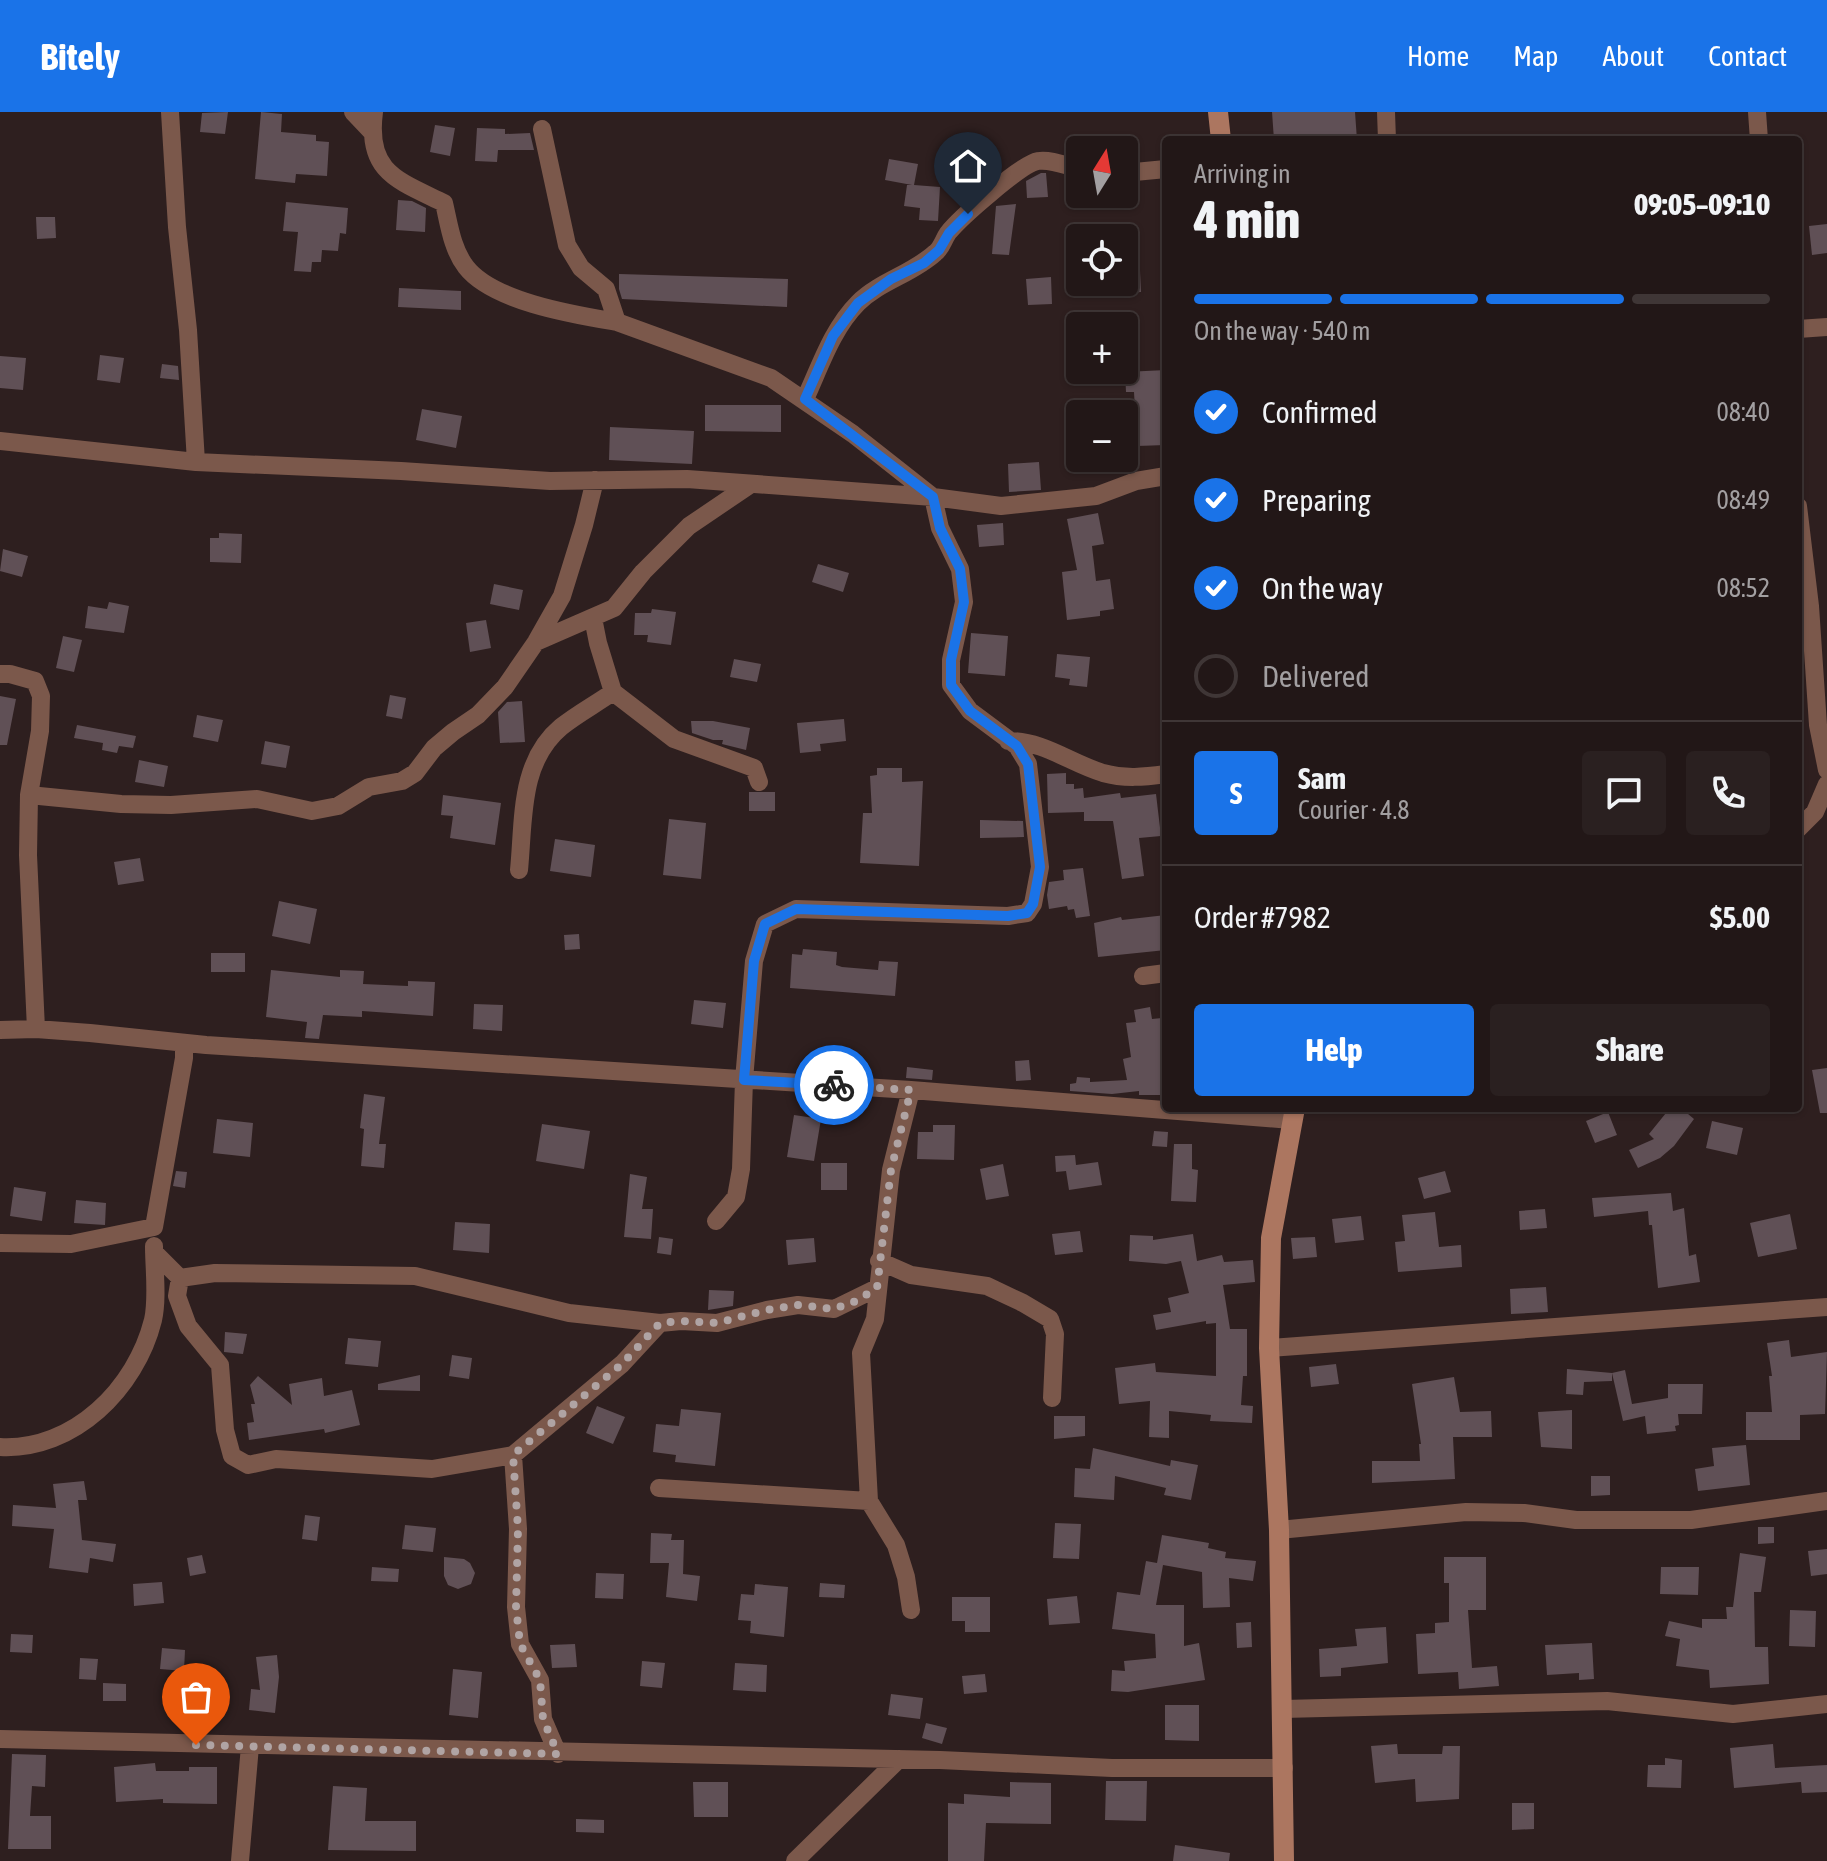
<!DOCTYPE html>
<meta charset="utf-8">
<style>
:root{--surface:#221717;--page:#2a2020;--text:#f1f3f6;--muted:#a29fa1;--line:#3f3636;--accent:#1a73e8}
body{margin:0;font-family:"Asap Condensed",sans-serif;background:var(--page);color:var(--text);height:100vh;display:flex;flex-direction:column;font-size:30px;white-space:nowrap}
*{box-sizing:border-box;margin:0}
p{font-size:26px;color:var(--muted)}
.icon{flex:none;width:44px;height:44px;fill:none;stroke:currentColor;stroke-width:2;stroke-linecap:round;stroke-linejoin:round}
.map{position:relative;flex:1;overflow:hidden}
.drawer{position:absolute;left:1162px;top:24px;width:640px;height:976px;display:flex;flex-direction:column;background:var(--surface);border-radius:8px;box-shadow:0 2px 6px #0004,0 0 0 2px var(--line)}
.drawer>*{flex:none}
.needle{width:52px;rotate:11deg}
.tools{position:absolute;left:1066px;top:24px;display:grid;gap:16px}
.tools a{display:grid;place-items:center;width:72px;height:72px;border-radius:8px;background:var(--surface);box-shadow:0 2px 6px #0004,0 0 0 2px var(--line);font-size:40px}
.pin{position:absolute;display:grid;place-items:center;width:68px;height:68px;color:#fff;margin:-82px -34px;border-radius:50% 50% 50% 0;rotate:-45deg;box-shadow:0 0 8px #0007}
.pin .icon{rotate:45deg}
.courier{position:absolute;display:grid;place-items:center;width:80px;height:80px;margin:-40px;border:6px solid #1a73e8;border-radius:50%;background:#fff;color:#222;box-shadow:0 2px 10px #0007}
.head em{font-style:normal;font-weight:800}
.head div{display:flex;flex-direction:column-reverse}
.head{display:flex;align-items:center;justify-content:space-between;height:136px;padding:0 32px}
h1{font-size:52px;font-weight:800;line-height:60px}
.bar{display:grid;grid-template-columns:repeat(4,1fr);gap:12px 8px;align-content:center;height:96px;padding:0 32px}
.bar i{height:10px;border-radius:6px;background:var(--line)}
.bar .on{background:var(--accent)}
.bar p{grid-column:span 4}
.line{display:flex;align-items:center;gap:20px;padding:0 32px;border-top:2px solid var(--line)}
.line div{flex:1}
.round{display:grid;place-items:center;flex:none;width:84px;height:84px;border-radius:8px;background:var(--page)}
ol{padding:0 32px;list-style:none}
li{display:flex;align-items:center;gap:24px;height:88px}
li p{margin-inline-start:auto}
li .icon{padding:8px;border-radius:50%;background:var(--accent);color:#fff;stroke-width:4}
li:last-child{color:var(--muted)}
li i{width:44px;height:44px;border:4px solid var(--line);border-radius:50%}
.primary-button{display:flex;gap:16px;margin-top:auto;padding:16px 32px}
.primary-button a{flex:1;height:92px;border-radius:8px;background:var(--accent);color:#fff;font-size:32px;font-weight:800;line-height:92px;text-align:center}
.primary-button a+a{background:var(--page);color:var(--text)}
header{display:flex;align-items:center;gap:48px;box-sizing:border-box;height:112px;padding:0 40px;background:var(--accent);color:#fff}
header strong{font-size:38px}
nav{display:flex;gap:44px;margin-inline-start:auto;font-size:28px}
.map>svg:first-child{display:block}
.building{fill:#605056}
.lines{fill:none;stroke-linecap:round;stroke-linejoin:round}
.minor{stroke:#7b584b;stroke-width:18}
.secondary{stroke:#ac7660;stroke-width:20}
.done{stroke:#b0a4a4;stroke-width:8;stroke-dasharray:0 14.4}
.route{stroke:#1a73e8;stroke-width:10}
</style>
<header>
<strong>Bitely</strong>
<nav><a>Home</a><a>Map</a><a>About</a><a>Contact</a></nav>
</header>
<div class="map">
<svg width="1827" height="1749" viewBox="0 0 1827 1749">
<rect width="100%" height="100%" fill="#2e1f1f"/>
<!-- building -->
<path class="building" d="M228,0L225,22L200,20L202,1Z
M261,0L282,2L281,20L316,23V29L329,30L327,64L296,62L295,71L255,67Z
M1272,0H1355L1357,28H1274Z
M435,13L455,16L450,44L430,40Z
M477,16L505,17V22L530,21L534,38H498L497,50L475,49Z
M964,29H977L978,43L965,44Z
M889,47L918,52L914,73L940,75L938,109L919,108L920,96L904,94L907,73H912L885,68Z
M1041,61H1046L1048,85L1027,86L1026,69Z
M398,88L412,89L426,96L425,120L396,118Z
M286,90L348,96L346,122L340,121L338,139L322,138L321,150H312L311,160L294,159L298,120L283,119Z
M1016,92L1009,143L992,142L996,94Z
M36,105H55L56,126L37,127Z
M1827,112V141L1812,143L1809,114Z
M1124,137H1139L1141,180L1124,181Z
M619,162L788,167L787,195L622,187L619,177Z
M1051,165L1052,192L1028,193L1026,167Z
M399,176L461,179V198L398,195Z
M100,243L124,246L120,271L97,268Z
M0,244L26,246L23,278L0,276Z
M162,252L178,254L179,268L160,266Z
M1166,258V333L1137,334L1134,280H1126L1125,260Z
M705,293H781V320L705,319Z
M422,297L462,304L456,336L416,328Z
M610,315L694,319L692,352L609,348Z
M1039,350L1041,378L1009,380L1008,352Z
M1098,401L1104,432L1092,434L1096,469L1110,467L1114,497L1100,499V504L1067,508L1062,460L1077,458L1067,407Z
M1003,411L1004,433L979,435L977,413Z
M219,421L242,422L241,451L210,450V426H219Z
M3,437L28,444L22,465L0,459Z
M818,452L849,461L843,480L812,470Z
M494,472L523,478L519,498L490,492Z
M109,490L129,494L124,521L85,516L88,494L107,497Z
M652,497L676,500L671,533L647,530L648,523H634L635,501H651Z
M486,508L491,536L470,540L466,511Z
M971,521L1008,524L1005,564L968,561Z
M63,524L82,528L74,560L56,556Z
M1057,542L1090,545L1087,575L1069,573L1070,567L1055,565Z
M734,547L761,552L757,570L730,565Z
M390,583L406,586L402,607L386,604Z
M0,584L16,587L7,633H0Z
M522,589L525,630L500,631L498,600L507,590Z
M197,603L223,608L218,630L193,625Z
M844,607L846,629L820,632L821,639L800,641L797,611Z
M691,609H713L750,616L746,638L722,632L723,628H713L692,621Z
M77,613L136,624L133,636L119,634L117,641L102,638L103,631L74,626Z
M265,629L290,634L286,656L261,652Z
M139,648L168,654L164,675L135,670Z
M877,656H902V670L923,669L919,754L860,751L863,701H872L870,664L877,663Z
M1066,661V672H1074V677L1083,676L1084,686L1120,681L1121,686L1156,682L1161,724L1139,726L1144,764L1122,767L1113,709H1084V700L1048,701L1047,662Z
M749,680H775V699H749Z
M443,683L501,691L495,733L450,726L453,704L441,703Z
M669,707L706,711L701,767L663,763Z
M980,708L1023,709L1024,725L980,726Z
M555,727L595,733L591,765L550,759Z
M140,746L144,769L118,773L114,750Z
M1083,756L1090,804L1076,806L1074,797L1068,798L1067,794L1049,797L1047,783L1049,770L1064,768L1063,758Z
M279,789L317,797L310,832L272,824Z
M1166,803V838L1098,845L1094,811L1121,805L1122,808Z
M579,822L580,837L565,838L564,823Z
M803,837L837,840L836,853L842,855L878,858L879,849L898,850L895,884L790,876L792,842L802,843Z
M211,841H245V860H211Z
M271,858L340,865V858L364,859L363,872L408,874V869L435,870L433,904L362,899V905L323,903L319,927L305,926L307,910L266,905Z
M694,888L726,891L723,916L691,912Z
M474,892L503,893L502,919L473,917Z
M1150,895L1152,907L1162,906L1166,933V983H1139V979L1112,982L1070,979V972L1076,971L1077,965L1090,966V970L1127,968L1123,947L1131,945L1126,911L1136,910L1134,898Z
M1029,948L1031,968L1016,969L1015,949Z
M907,955L933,958L932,968L906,966Z
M1827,956V1001H1820L1812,958Z
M364,982L385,985L379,1032H386L384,1056L361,1054L364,1017L360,1016Z
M1670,996H1681L1694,1007L1674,1034L1660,1046L1638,1056L1629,1038L1654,1027L1649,1022Z
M1608,1000L1617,1023L1595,1031L1586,1009Z
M794,1003L821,1007L814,1049L787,1045Z
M217,1007L253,1011L250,1045L213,1041Z
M1712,1009L1743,1016L1737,1043L1706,1036Z
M542,1012L590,1019L584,1057L536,1049Z
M933,1013H955L954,1048L917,1047L918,1020H933Z
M1154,1019L1168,1020L1167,1035L1152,1034Z
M1174,1032H1192V1057L1198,1058L1196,1090L1171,1089Z
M1075,1043L1076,1053L1098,1050L1102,1073L1069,1078L1066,1059L1056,1060L1055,1044Z
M821,1051H847V1078H821Z
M1003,1052L1009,1084L986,1088L980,1057Z
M176,1059L187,1060L185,1076L173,1074Z
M1445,1059L1451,1080L1424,1087L1418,1066Z
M630,1062L647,1065L642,1097H653L651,1127L624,1125Z
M14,1075L46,1080L42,1109L10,1104Z
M1671,1081L1673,1099L1684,1096L1689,1144L1696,1142L1700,1170L1658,1176L1652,1113H1649L1648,1099L1594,1105L1592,1086Z
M76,1088L106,1091L105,1113L74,1111Z
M1545,1097L1547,1116L1520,1118L1519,1099Z
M1435,1100L1439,1135L1461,1133L1462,1155L1398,1160L1395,1130L1405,1129L1402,1103Z
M1790,1102L1797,1137L1758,1145L1750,1111Z
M1361,1104L1364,1128L1335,1131L1332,1107Z
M455,1110L490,1112L489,1141L453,1138Z
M1080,1119L1083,1140L1055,1143L1052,1122Z
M1193,1122L1197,1149L1222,1143L1224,1150L1253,1148L1255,1170L1223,1173L1230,1217H1247V1264H1243L1241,1293L1253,1294L1252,1311L1210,1309L1211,1303L1169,1299V1326L1149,1325L1150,1289L1119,1292L1115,1256L1155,1251L1156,1260L1216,1264V1211L1206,1212V1209L1156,1218L1153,1203L1171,1200L1168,1186L1189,1181L1181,1149L1166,1152L1129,1149L1130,1123L1153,1124V1128Z
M659,1125L673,1127L671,1143L657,1141Z
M1315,1125L1317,1145L1293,1147L1291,1126Z
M814,1126L816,1150L788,1153L786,1128Z
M1546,1175L1548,1200L1511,1202L1510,1177Z
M709,1178L734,1179L733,1194L708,1198Z
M225,1220L247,1222L243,1242L224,1240Z
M348,1226L381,1229L378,1255L345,1252Z
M1789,1228L1791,1245L1827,1240L1825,1302L1800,1303V1328H1746V1300H1772L1769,1264H1772L1767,1231Z
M452,1243L472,1246L469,1267L449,1264Z
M1336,1252L1339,1272L1311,1275L1309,1255Z
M1567,1257L1612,1261L1625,1258L1632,1292L1668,1286V1272H1703L1702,1302H1678L1679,1313L1675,1314L1676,1319L1647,1322L1645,1304L1623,1309L1612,1261V1269L1584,1270L1583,1283L1566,1282Z
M420,1263V1279L378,1278V1272Z
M258,1264L292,1293L289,1272L322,1266L324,1284L352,1278L360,1313L325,1321L324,1317L249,1328L247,1311L254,1310L251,1292H255L250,1273Z
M1454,1265L1460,1300L1491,1299L1492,1325H1453L1455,1367L1372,1371V1349H1420L1419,1332H1421L1412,1272Z
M597,1294L625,1305L613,1332L586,1321Z
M681,1297L721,1301L715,1354L675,1350L676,1343L653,1340L656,1312L679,1314Z
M1572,1298V1337L1541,1335L1538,1300Z
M1054,1304H1085V1324L1054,1327Z
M1746,1333L1750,1373L1698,1379L1695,1357L1714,1354L1712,1336Z
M1093,1336L1170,1354L1171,1348L1198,1353L1191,1388L1164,1383L1166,1376L1115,1364L1114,1388L1074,1385L1075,1356L1090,1357Z
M1591,1364H1610V1383L1591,1384Z
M84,1369L87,1388H78L82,1428L116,1432L113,1450L90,1446L88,1461L49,1456L54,1417L12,1414L13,1393L56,1396L53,1372Z
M305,1403L320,1405L317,1429L302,1427Z
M1055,1411L1081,1412L1079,1447L1053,1446Z
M405,1413L436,1416L433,1440L402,1437Z
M1758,1415H1774V1431L1758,1432Z
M651,1421L672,1422L671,1428H684L683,1462L700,1464L697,1489L666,1485L669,1451H650Z
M1162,1423L1209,1431L1208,1436L1226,1440L1225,1446L1256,1449L1253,1469L1229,1466L1230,1495L1203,1496L1202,1460L1163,1453L1156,1493H1184V1534L1199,1531L1205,1568L1128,1580L1111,1579L1112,1558L1125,1559L1124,1549L1156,1546L1155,1522L1112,1517L1117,1480L1140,1483L1146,1449L1157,1451Z
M1827,1437V1462L1811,1464L1808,1439Z
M1740,1441L1766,1445L1761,1480H1754L1755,1535H1768L1769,1572L1710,1576L1709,1558L1676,1554L1680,1527L1665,1524L1669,1509L1702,1516V1507H1727L1726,1495H1733Z
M202,1443L206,1461L190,1464L187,1446Z
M444,1445L464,1447L470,1451L475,1461L471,1472L458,1477L448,1473L444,1464Z
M1444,1445H1486V1498H1468L1472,1556L1497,1554L1499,1574L1459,1577L1458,1560L1418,1562L1416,1522L1435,1521V1511L1449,1510V1471H1444Z
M372,1455L399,1457L398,1470L371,1469Z
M1661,1455H1699L1698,1483L1660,1482Z
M596,1461L624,1462L623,1487L595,1486Z
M162,1470L164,1491L134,1494L133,1472Z
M820,1471L845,1473L844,1486L819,1485Z
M755,1472L788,1475L784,1525L750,1521L751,1509L738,1508L741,1482L754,1483Z
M1077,1484L1080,1511L1049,1513L1047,1487Z
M952,1485H990V1520H965V1509H952Z
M1790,1498L1816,1499L1815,1535L1789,1534Z
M1251,1510L1252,1535L1237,1536L1236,1511Z
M1386,1515L1388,1551L1341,1556V1564L1320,1565L1319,1537L1357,1534L1355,1517Z
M11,1522L33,1523L32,1541L10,1540Z
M1592,1531L1594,1567L1579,1568V1561L1547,1563L1545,1533Z
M575,1532L577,1555L552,1556L550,1533Z
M162,1536L185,1538L184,1559L160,1557Z
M277,1543L279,1565L275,1601L249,1598L251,1577L260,1578L256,1545Z
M80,1546L98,1547L96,1568L79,1567Z
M642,1549L665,1551L662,1576L640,1574Z
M735,1551L767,1553L766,1580L733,1578Z
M453,1557L482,1560L478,1606L449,1603Z
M985,1562L987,1580L964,1582L962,1564Z
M103,1571L126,1572V1589H103Z
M204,1574H223L224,1589H204Z
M891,1582L923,1586L920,1607L888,1603Z
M1165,1593H1199V1629L1165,1628Z
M926,1611L947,1616L942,1632L922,1626Z
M1397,1632L1398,1642H1442L1443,1634H1460L1459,1687L1416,1690L1415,1667L1375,1671L1371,1634Z
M1773,1632L1775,1656L1827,1653V1680L1802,1681L1801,1670L1734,1676L1730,1636Z
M12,1642L46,1643L45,1675L32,1674L30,1704H51V1737H8Z
M1665,1646L1682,1648L1681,1676L1647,1675L1648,1653H1665Z
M155,1651L156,1659H189V1655H217V1692L163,1691V1687L116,1690L114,1655Z
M1106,1669H1147L1146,1709L1105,1708Z
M693,1670H728V1705H694Z
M1010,1670L1051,1671V1712L986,1711L984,1749H948V1691L964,1692V1682L1010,1685Z
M333,1674L367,1676L365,1709H416V1739L328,1738Z
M1512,1691H1534V1717L1512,1718Z
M576,1707L604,1708V1721L576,1720Z
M1175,1733L1230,1741L1229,1749H1173Z"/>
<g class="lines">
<!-- minor -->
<path class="minor" d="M170,0L177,115L188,218L196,350
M353,0L371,19
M374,0C366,60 397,68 444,91C449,112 452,137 466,155C493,190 576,203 617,210
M1386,0L1387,28
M1757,0L1759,28
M542,17L567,133L581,156L606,177L617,210L771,266L853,322L933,385L940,416L960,457L964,490L951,548V573L970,599L1017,634L1028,652L1040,755L1033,792L1027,801L1008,804L796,797L765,812L754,849L744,968L741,1057L736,1085L716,1109
M1124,61L1166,57
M1798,217L1827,215
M805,287C820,255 832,217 858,191C880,169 912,162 935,141C942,136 943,128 948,121C960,106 1021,52 1038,49C1051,47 1067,54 1080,57
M0,329L196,350L401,359L550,369L687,367L933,385L1001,394L1096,384L1136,369L1166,364
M1798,394L1810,494L1818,613L1827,658
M593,506L598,531L613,580L674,627L754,656L759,670
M536,530L614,496L643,460L689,414L751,372
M0,562H10L35,569L41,584L40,619L29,683L28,743L36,917
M1008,629C1044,629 1070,651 1103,661C1125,667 1144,665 1166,662
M29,683L121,692L171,693L257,687L312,699L338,694L369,675L402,669L415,661L434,636L453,620L478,603L505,575L536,530L562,484L584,413L595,368
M1798,717L1815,700L1827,672
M519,758C524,708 519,650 561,615C577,602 596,592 613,580
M1143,864L1166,861
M0,918L36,917L90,921L206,933L911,978L1291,1008
M0,1131L71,1132L154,1115L184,946V931
M154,1140L180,1166L177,1184L188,1214L220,1253L225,1318L232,1344L248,1353L276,1347L432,1357L513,1343L518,1417L516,1495L520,1532L540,1568L543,1607L558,1642
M879,1149L911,1163L987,1174L1023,1191L1050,1207L1055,1222L1052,1286
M180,1166L215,1161L415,1164L569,1201L660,1211L681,1209L717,1211L767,1198L798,1193L834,1197L877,1176
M1269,1236L1827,1195
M0,1335C74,1339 136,1276 153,1208C158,1186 154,1157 154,1134
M513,1343L622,1252L660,1211
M659,1376L869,1389
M1279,1418L1466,1400L1524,1401L1576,1408H1691L1827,1389
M911,1498L906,1465L896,1433L869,1389L861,1241L875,1207L891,1058L911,978
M1283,1597L1607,1589L1733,1602L1827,1592
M0,1627L940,1648L1112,1656H1284
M240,1749L250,1634
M795,1749L899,1647"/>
<!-- secondary -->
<path class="secondary" d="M1218,0L1221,28
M1284,1749L1279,1418L1269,1236L1271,1126L1295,996"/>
</g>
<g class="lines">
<!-- done -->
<path class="done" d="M196,1633L558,1642L543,1607L540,1568L520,1532L516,1495L518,1417L513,1343L622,1252L660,1211L681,1209L717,1211L767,1198L798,1193L834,1197L856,1189L877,1176L891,1058L911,978L834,973"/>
<!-- route -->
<path class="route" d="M834,973L744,968L754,849L765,812L796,797L1008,804L1027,801L1033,792L1040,755L1028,652L1017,634L970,599L951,573V548L964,490L960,457L940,416L933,385L805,287L833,224L858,191L891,167L924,151L939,138L949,121L968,102"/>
</g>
</svg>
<div class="tools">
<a><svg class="needle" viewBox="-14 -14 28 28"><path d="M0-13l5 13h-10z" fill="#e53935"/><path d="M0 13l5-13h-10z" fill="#a29fa1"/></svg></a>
<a><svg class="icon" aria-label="locate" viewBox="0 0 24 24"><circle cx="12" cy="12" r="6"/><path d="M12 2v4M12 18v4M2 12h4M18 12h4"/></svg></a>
<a>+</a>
<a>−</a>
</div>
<div class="pin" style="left:196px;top:1633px;background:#ea580c"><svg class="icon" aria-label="bag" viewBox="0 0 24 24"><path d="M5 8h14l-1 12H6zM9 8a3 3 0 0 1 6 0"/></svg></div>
<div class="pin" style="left:968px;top:102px;background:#1f2937"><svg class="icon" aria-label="home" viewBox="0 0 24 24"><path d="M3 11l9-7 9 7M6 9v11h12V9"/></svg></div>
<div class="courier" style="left:834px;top:973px"><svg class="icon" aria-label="bike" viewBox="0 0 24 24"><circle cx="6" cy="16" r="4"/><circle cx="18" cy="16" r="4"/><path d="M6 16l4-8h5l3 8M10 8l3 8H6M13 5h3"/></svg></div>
<section class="drawer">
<div class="head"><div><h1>4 min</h1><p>Arriving in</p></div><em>09:05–09:10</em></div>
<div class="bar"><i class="on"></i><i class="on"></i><i class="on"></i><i></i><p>On the way · 540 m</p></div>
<ol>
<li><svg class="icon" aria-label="check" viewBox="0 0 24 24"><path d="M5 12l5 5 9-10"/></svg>Confirmed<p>08:40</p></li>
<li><svg class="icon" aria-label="check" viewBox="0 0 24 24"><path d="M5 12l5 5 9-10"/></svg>Preparing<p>08:49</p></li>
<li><svg class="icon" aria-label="check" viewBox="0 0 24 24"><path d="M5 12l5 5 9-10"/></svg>On the way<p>08:52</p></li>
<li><i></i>Delivered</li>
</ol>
<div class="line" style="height:144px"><b class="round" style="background:var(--accent);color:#fff">S</b><div><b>Sam</b><p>Courier · 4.8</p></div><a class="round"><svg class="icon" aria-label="chat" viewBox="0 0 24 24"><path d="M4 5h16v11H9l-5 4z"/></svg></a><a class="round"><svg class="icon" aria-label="phone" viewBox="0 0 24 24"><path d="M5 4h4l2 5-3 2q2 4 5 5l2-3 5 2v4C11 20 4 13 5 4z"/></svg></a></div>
<div class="line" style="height:104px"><div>Order #7982</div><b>$5.00</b></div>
<div class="primary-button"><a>Help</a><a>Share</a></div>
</section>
</div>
